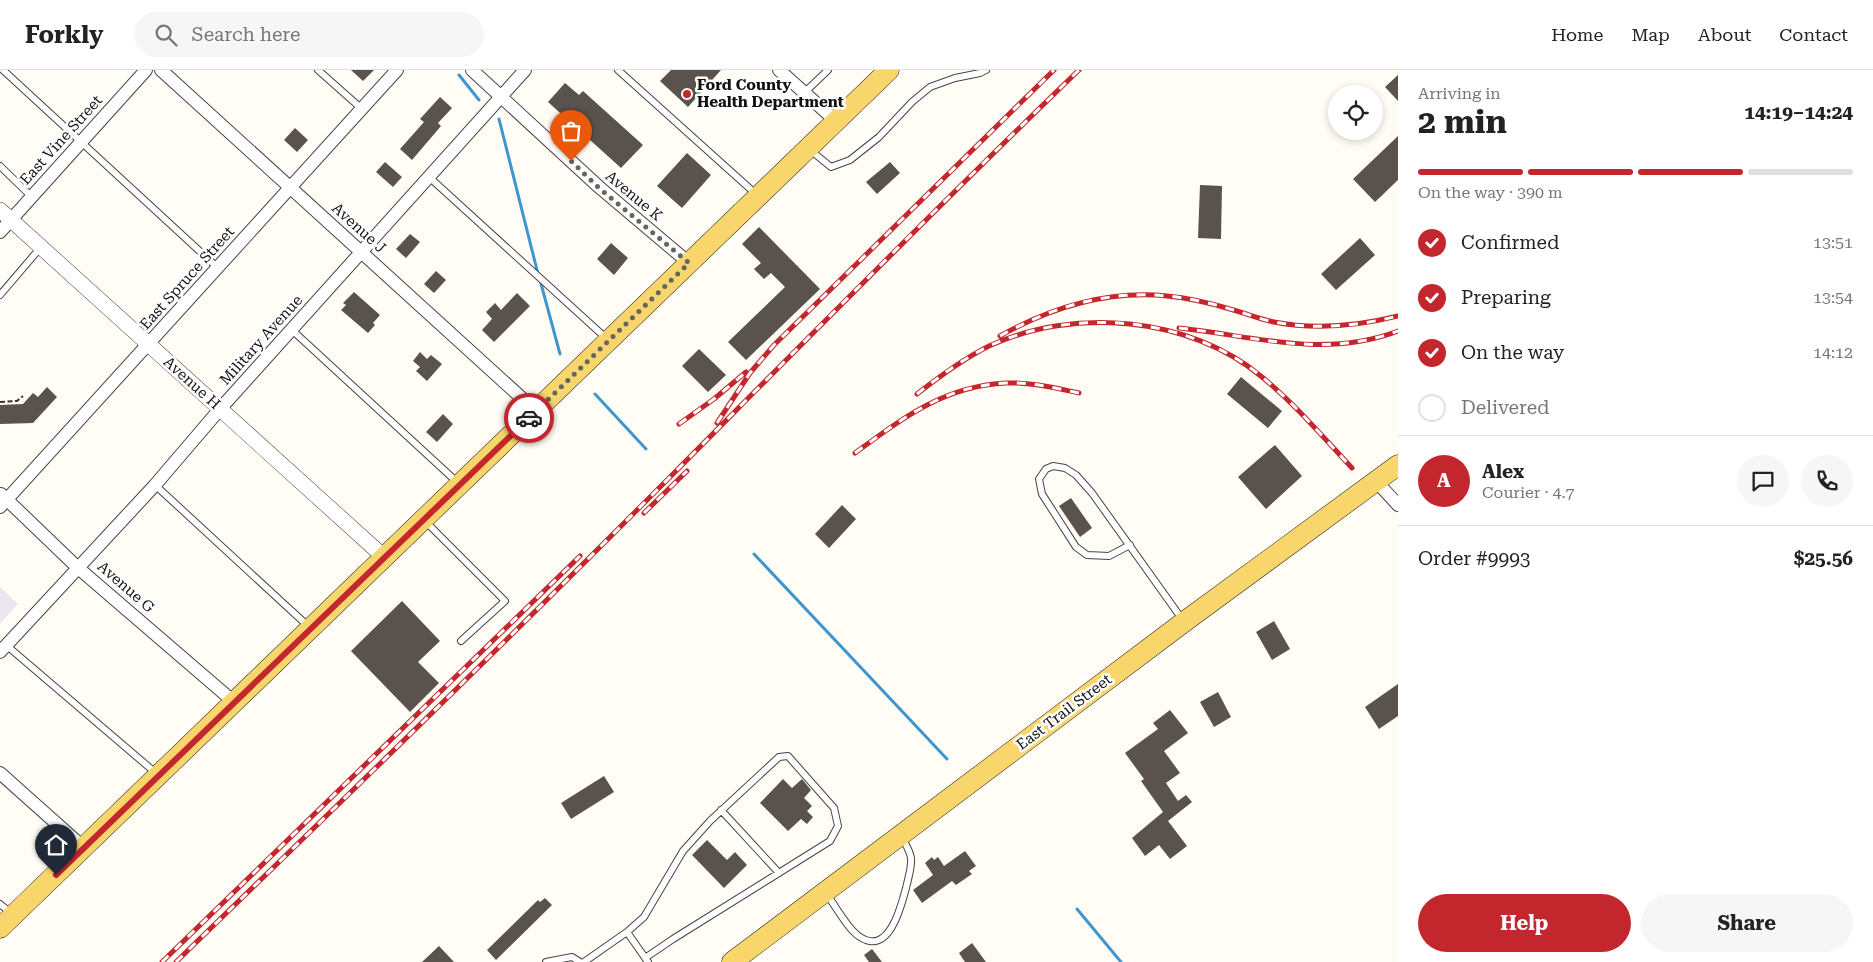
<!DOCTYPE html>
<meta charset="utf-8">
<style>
:root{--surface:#fff;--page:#f6f6f6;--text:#222;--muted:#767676;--line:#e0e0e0;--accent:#c4262e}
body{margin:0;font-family:"Roboto Serif",serif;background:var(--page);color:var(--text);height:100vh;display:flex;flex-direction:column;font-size:19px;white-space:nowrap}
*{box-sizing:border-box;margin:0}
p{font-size:16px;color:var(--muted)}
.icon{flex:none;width:28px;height:28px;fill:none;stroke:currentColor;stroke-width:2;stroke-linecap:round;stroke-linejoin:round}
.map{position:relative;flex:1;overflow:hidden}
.panel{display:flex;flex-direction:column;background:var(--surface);width:475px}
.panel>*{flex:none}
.buttons{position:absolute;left:1328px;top:15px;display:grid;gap:10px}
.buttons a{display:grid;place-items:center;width:55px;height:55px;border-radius:50%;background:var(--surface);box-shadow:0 2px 8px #0003;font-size:25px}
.pin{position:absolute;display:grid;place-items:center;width:42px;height:42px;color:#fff;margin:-51px -21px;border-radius:50% 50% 50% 0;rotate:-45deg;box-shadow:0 0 5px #0007}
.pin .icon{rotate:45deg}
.courier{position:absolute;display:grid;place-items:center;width:50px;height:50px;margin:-25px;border:4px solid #c4262e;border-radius:50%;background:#fff;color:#222;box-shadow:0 1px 6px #0007}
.head em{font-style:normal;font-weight:700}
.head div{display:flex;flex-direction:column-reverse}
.head{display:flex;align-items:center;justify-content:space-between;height:85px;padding:0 20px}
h1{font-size:32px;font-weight:700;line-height:38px}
.bar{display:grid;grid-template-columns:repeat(4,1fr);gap:8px 5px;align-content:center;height:60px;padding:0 20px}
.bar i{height:6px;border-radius:4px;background:var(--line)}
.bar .current{background:var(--accent)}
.bar p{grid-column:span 4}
.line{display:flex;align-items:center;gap:12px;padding:0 20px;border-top:1px solid var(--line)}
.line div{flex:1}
.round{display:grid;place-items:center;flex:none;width:52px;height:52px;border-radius:26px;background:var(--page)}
ol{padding:0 20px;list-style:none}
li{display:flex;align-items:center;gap:15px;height:55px}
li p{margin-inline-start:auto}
li .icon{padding:5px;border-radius:50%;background:var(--accent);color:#fff;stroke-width:4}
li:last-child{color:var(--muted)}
li i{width:28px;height:28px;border:2px solid var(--line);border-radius:50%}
.cta{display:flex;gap:10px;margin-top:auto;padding:10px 20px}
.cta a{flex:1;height:58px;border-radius:30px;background:var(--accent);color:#fff;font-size:20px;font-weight:700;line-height:58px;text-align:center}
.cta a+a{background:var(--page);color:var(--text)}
header{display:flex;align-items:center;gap:30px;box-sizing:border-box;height:70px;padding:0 25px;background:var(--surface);border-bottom:1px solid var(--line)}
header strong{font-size:24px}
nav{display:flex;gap:28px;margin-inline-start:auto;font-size:18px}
.search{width:350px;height:45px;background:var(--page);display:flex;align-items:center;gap:12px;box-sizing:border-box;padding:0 18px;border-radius:28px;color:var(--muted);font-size:19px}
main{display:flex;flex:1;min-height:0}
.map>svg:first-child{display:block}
.industrial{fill:#eee6ef}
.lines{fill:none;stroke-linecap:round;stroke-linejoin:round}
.stream{stroke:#3f96cf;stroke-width:3}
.building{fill:#5a524d}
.service-casing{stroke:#444;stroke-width:8}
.minor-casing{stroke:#444;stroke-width:14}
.tertiary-casing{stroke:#444;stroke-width:16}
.primary-casing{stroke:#222;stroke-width:21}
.path{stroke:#333;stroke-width:2;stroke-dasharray:5 2.5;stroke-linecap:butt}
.service{stroke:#fff;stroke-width:6}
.minor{stroke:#fff;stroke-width:12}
.tertiary{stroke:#fff;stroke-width:15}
.primary{stroke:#f9d66b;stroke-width:20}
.rail-casing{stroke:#c4262e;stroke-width:5}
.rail{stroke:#fff;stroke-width:3;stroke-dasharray:9;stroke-linecap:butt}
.done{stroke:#646461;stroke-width:5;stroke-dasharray:0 9}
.route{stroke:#c4262e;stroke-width:6}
.poi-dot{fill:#c4262e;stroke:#fff;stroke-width:2}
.labels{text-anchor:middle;stroke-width:5;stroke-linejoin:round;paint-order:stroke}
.poi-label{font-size:15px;font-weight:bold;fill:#111;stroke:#fff;text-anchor:start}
.street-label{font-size:15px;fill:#111;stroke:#fff}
</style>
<header>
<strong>Forkly</strong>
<div class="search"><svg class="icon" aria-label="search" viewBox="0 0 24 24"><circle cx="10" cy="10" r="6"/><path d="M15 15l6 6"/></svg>Search here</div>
<nav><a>Home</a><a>Map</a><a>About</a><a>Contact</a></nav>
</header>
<main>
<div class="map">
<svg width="1398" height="892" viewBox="0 0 1398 892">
<rect width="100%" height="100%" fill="#fffdf5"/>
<!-- industrial -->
<path class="industrial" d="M0,517L18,534L0,554Z"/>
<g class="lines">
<!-- stream -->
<path class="stream" d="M459,5L479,30
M499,49L538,204
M540,210L560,284
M595,324L646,379
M754,484L947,689
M1077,839L1121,892"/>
</g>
<!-- building -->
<path class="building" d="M351,0H374L363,11Z
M671,0H721L688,37L660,11Z
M1398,5V31L1385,17Z
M565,13L579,25L583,21L643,75L621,98L548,32Z
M440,27L452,38L438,53L441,56L412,90L400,79L424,52L420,49Z
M295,58L308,70L297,82L284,70Z
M1398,66V110L1375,132L1353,109Z
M687,83L711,105L682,138L657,116Z
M385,92L402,107L393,117L376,102Z
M890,92L900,103L877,124L866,112Z
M1200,115L1222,116L1221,169L1198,168Z
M759,157L820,219L746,290L728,272L785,217L771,203L764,209L754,199L761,193L742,174Z
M410,164L420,172L406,188L396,179Z
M1360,168L1375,185L1336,220L1321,204Z
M611,173L628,188L614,205L597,189Z
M436,201L446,210L434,223L424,214Z
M354,222L380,245L373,253L375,255L368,263L341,240L346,235L343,233Z
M517,223L530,236L494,272L482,260L492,249L486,242L495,233L501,240Z
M699,279L726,305L708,322L682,296Z
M420,282L427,289L431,285L442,294L427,311L416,301L420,297L413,291Z
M1241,307L1282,341L1268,358L1227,324Z
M47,317L57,327L33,353L0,354V335L23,334L33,323L38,327Z
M443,344L453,354L437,372L426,362Z
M1275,375L1302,406L1266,439L1238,407Z
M1071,428L1092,458L1080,467L1059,436Z
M842,435L856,449L829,478L815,464Z
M402,531L440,571L418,592L439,613L410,642L351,581Z
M1274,551L1290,579L1272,590L1256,562Z
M1398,614V646L1379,659L1365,637Z
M1218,622L1231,647L1214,657L1200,632Z
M1170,640L1188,663L1164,681L1180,703L1166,713L1178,731L1186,725L1192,732L1168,751L1187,776L1170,789L1159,775L1145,786L1132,768L1163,742L1141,711L1144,709L1125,683L1158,659L1153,653Z
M604,706L614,722L571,749L561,733Z
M783,709L792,718L802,709L811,720L804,728L812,736L807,741L813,747L807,754L801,749L788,761L760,733Z
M707,770L727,790L735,782L747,795L724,818L692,785Z
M965,781L976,796L969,801L972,804L956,815L952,811L922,833L913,820L933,805L925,793L932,787L934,790L938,787L944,796Z
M545,828L552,835L496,890L487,880L538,830L540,832Z
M972,873L986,892H965L959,883Z
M439,876L454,892H422Z
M872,879L882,892H869L864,885Z"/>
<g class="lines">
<!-- service casing -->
<g class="service-casing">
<path id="service" d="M3,0L218,198
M318,0L362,39
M618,0L757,125
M804,23L828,0
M809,79L831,97L850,90L879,67L912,32L930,17L955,8L980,3L986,0
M0,96L32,127
M429,107L607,269
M0,225L41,177
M292,260L457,412
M155,415L308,556
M424,450L505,531L461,571
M1130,475L1109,486L1087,485L1076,477L1042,424L1039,409L1046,399L1053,396L1065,398L1076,405L1092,423L1182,549
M6,575L157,704
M721,740L779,803
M827,825C836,836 848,860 860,867C889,886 901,837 906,818C908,809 912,797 911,788C910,781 905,773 902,767
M0,834L11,843
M627,862L648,892
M546,892L572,887L580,892
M584,892L627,862L644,847L683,781L710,751L779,687L788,686L834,738L838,756L830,771L673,869L645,888"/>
</g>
<!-- minor casing -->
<g class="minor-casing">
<path id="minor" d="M161,0L536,341
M472,0L599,117L689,193
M779,0L836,51
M0,162L146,0
M1376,411L1398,435
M1,424L77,497L234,632
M0,437L397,0
M0,582L155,415L220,339L525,0
M0,703L84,778"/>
</g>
<!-- tertiary casing -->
<g class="tertiary-casing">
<path id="tertiary" d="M0,140L384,487"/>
</g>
<!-- primary casing -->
<g class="primary-casing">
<path id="primary" d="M0,858L889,0
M732,892L1184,552L1398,395"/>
</g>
<!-- path -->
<path class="path" d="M0,332L17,331L23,326"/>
<!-- service -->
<use href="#service" class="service"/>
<!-- minor -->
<use href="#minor" class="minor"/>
<!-- tertiary -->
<use href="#tertiary" class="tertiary"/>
<!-- primary -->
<use href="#primary" class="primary"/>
<!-- rail casing -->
<g class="rail-casing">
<path id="rail" d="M1179,258C1255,266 1323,289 1398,261
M1000,266C1052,237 1107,220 1167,226C1188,228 1210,233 1230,239C1245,243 1259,249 1274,252C1315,260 1358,256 1398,246
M917,324C940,306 963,289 989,276C1074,237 1189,246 1262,307C1295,334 1323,367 1352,398
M717,353L750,303L774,275L1054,0
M679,354L714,329L746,302
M855,383C903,348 944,316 1006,313C1031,312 1055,318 1079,323
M644,443L687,401
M162,892L580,486
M176,892C344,729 512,566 677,400C810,266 943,131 1079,0"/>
</g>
<!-- rail -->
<use href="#rail" class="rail"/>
</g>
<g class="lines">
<!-- done -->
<path class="done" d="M529,348L689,193L599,118L571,91"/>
<!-- route -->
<path class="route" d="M56,805L529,348"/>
</g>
<!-- markers -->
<circle class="poi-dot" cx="687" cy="24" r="5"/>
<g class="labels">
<!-- poi labels -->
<g class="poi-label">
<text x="697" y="20">Ford County<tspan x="697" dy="17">Health Department</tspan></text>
</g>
<!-- street labels -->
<g class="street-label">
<text transform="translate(61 70) rotate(-48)" y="5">East Vine Street</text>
<text transform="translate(634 126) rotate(40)" y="5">Avenue K</text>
<text transform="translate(359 158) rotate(42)" y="5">Avenue J</text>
<text transform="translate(187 208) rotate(-48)" y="5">East Spruce Street</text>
<text transform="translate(261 270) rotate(-48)" y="5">Military Avenue</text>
<text transform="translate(192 313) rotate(42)" y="5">Avenue H</text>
<text transform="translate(126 517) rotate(41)" y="5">Avenue G</text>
<text transform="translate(1064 642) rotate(-37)" y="5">East Trail Street</text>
</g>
</g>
</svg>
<div class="buttons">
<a><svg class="icon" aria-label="locate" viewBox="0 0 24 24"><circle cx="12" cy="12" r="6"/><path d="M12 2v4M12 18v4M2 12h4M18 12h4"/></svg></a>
</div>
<div class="pin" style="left:571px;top:91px;background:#ea580c"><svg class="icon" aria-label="bag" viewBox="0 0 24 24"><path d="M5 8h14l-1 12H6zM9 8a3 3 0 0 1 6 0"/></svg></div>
<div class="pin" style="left:56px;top:805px;background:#1f2937"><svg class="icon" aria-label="home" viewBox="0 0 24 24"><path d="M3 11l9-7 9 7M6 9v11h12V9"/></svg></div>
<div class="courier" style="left:529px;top:348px"><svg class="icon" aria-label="car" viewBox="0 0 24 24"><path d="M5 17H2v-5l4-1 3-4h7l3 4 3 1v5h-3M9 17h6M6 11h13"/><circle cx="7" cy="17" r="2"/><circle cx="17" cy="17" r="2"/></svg></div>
</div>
<section class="panel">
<div class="head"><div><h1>2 min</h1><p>Arriving in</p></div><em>14:19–14:24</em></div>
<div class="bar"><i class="current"></i><i class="current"></i><i class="current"></i><i></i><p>On the way · 390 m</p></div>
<ol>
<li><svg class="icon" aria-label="check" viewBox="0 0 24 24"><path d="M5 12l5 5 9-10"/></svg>Confirmed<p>13:51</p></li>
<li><svg class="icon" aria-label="check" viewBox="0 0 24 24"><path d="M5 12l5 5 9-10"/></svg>Preparing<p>13:54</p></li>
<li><svg class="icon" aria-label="check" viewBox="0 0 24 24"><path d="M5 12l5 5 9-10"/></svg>On the way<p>14:12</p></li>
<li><i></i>Delivered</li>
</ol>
<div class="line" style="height:90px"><b class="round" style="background:var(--accent);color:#fff">A</b><div><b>Alex</b><p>Courier · 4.7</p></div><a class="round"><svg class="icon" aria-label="chat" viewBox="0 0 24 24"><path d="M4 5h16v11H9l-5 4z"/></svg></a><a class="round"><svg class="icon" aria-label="phone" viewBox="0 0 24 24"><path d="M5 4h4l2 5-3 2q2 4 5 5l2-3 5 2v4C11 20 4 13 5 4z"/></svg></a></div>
<div class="line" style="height:65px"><div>Order #9993</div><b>$25.56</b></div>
<div class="cta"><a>Help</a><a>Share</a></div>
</section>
</main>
